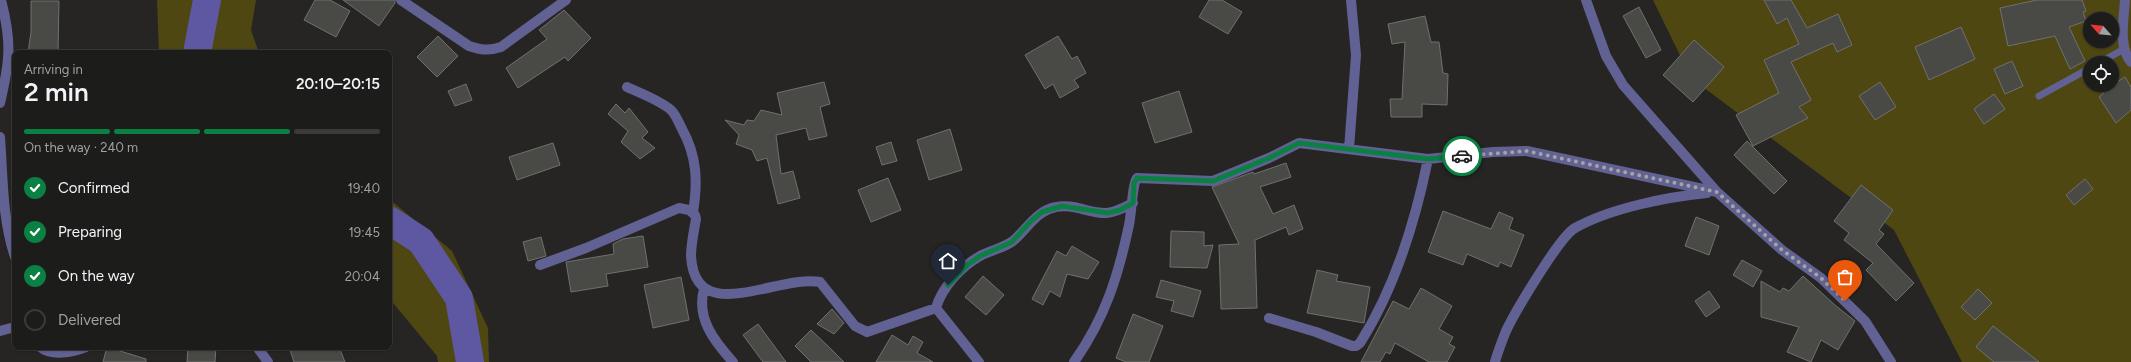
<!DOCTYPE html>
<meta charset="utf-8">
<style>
:root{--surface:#1c1c1a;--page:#292927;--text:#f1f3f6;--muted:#a0a1a2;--line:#3a3a39;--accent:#0b8043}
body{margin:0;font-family:Figtree,sans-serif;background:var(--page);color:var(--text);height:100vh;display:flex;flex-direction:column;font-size:15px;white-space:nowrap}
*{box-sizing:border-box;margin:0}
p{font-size:13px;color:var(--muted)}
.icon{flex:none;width:22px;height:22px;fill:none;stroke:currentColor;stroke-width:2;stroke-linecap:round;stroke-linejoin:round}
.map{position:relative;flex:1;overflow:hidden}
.drawer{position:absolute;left:12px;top:50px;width:380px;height:300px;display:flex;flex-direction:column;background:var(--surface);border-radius:8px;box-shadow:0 1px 3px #0004,0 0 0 1px var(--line)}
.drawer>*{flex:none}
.needle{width:26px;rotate:297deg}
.buttons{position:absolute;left:2083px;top:12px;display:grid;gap:8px}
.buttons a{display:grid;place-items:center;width:36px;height:36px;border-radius:50%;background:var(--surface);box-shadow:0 1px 3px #0004,0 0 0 1px var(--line);font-size:20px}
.pin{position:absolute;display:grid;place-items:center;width:34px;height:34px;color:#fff;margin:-41px -17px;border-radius:50% 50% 50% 0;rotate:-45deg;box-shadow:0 0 4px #0007}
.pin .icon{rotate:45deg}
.courier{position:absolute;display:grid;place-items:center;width:40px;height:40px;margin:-20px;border:3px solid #0b8043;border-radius:50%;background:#fff;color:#222;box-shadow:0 1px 5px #0007}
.head em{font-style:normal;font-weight:600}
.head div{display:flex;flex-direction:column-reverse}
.head{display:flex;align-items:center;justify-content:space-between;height:68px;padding:0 12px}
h1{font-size:26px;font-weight:600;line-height:30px}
.bar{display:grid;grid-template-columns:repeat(4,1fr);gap:6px 4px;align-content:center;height:48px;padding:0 12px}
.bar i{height:5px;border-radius:3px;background:var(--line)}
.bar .current{background:var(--accent)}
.bar p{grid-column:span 4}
ol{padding:0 12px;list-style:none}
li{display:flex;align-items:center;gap:12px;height:44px}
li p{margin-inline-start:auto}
li .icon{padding:4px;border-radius:50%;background:var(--accent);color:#fff;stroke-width:4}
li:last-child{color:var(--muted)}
li i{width:22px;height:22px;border:2px solid var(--line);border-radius:50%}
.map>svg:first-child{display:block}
.green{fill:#4f4712;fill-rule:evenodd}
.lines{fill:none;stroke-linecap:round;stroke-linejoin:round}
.river{stroke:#5d58a1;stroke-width:28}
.building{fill:#494946;stroke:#71706e}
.lane{stroke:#626193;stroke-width:7}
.street{stroke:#626193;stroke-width:10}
.done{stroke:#a4a4a2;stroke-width:4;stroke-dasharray:0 7.2}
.route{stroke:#0b8043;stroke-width:5}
</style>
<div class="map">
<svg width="2131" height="362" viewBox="0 0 2131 362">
<rect width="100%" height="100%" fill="#262523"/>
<!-- green -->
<path class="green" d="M157,0H256L251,30L259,53H159Z
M1653,0H2131V362H1962L1894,230L1691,78ZM2090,19H2112V41H2090ZM2090,63H2112V85H2090Z
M389,199L452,251L488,328L489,362H438L437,356L389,298Z"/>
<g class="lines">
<!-- river -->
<path class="river" d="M197,53L207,0
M389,220L421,241L459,298L470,362"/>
</g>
<!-- building -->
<path class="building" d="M315,0H330L350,11L336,37L304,20Z
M343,0H395V3L379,26Z
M1209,0H1222L1242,12L1228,34L1199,17Z
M1764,0H1791L1807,28L1838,14L1852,45L1837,52L1833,43L1791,62L1811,100L1799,107L1808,118L1753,146L1736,115L1779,93L1764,60L1799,44L1787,18L1777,24Z
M2037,0H2082L2086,11L2083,12L2086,21L2069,27L2085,61L2070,69L2055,36L2008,46L2000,8Z
M31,1H59L58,53H28L31,32Z
M1639,7L1661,50L1646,58L1623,16Z
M564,10L591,38L568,61L565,57L518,88L506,68L547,39L539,30Z
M1425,16L1431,42H1439L1443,73L1448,74L1447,105L1422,104V117H1391L1390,99H1402L1405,42L1392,44L1388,24Z
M1961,27L1975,59L1929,80L1915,47Z
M438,36L458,56L437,77L417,57Z
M1058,36L1072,59L1077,56L1086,73L1074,80L1079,87L1060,98L1053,84L1045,89L1025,55Z
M1694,40L1724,67L1693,102L1663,75Z
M2012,61L2023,86L2005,94L1994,69Z
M2125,77L2131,87V110L2116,123L2099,97L2104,93L2101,87L2104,85H2112V80L2115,78L2117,82Z
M824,82L830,104L820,107L827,136L809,140L806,128L776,135L781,174L793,171L800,198L778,204L767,158L757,161L752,150L736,144L739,135L725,120L744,125L747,120L754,121L761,110L782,115L777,93Z
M1880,82L1896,107L1875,120L1859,96Z
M466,84L472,100L455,106L448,91Z
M1179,91L1192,132L1155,143L1142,103Z
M1994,94L2005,109L1984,124L1974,109Z
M616,104L625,113L629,108L648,132L642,138L655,148L640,159L621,142L628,131L608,114Z
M950,129L962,170L929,180L917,140Z
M1747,141L1787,181L1774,194L1734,155Z
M891,142L897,161L882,165L876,147Z
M553,143L560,165L517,180L509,157Z
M1286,163L1291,177L1260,187L1273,214L1294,205L1303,229L1289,235L1286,227L1255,240L1257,308L1221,309L1219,245L1239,244L1212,187L1253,172L1254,174Z
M888,178L901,210L871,222L858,190Z
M2085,179L2093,189L2074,205L2066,195Z
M1861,185L1893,210L1879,230L1884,234L1876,244L1914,283L1896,301L1866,270L1873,263L1844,240L1849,233L1834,221Z
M1443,211L1491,229L1499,212L1513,218L1509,229L1524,235L1511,267L1500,262L1498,267L1467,254L1463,265L1428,252Z
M1696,217L1719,226L1709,255L1685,246Z
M1171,231L1204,232V246L1213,245L1207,268L1170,267Z
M643,236L648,267L606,274L608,286L571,292L566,262L614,254L613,244L623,239Z
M541,237L546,256L528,261L523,242Z
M1072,246L1099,262L1088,279L1067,274L1060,297L1050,291L1043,305L1032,299L1057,251L1066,256Z
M1742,260L1762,271L1753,287L1733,275Z
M1317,270L1338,275L1336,281L1370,287L1364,323L1307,313Z
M983,276L1004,295L986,315L965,297Z
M1803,276L1836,306L1855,321L1838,350L1821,340L1811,362L1787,352L1799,327L1761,317V281L1780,292L1783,288L1789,291Z
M681,277L689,320L653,328L644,285Z
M1161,280L1201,291L1193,317L1171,311L1174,301L1156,297Z
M1421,288L1452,306L1439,329L1453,337L1449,344L1455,347L1447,362H1429L1395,343L1390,354L1386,352L1380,362H1361L1393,301L1409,309Z
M1978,289L1992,303L1975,320L1961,307Z
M1709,291L1720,307L1706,317L1695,301Z
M832,309L844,323L834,334L817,324Z
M1133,314L1163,326L1149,362H1126L1116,358Z
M758,324L786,362H763L743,335Z
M1993,326L2039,362H1994L1976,347Z
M811,330L831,349L844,362H811L795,346Z
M892,335L908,345L913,336L923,342L917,353L933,362H876Z
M107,347L146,359V362H103Z
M188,347H216L215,362H187Z
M289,347H339L345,362H294Z"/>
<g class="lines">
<!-- lane -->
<path class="lane" d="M2099,63L2124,49
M2039,96L2090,68"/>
<!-- street -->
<path class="street" d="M401,0L469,46C481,50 489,51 501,47L566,0
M1586,0L1606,56L1623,85L1717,192L1782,250L1821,278L1865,321L1891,362
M2125,0C2124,18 2118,47 2131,62
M627,87C642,94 659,100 671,110C676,115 679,123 682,129C697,156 698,182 693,212
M0,103C10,61 12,42 1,0
M0,137C3,178 2,218 15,257
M1349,149L1356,55L1351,0
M540,265L586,248L679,208L689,210L695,215L696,219C694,231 691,244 691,256C695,328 778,274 820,282L855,326L867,332L936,308L979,362
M704,289C696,318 714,341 733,362
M936,308C942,287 961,267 980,256C991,250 1004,248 1013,241C1028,228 1036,211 1056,207C1073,203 1090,214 1107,213C1117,212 1125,207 1133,203
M1269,318L1316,332L1352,346H1356L1360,343C1395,288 1415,223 1428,159
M0,331L15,327
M40,347C52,357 73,352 86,347
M257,347L268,362
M1074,362C1105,318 1118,277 1129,225C1131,217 1133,180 1137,178L1213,181L1269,158L1299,143L1428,159L1493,152L1527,151L1717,192
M1495,362C1498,351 1502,341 1506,331C1515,312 1560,236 1575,228C1611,208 1667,197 1707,193"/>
</g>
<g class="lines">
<!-- done -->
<path class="done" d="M1462,156L1527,151L1717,192L1782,250L1821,278L1845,301"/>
<!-- route -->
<path class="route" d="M948,285L966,266L980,256L1012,242L1031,221L1042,212L1062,206L1108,213L1120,210L1133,203L1134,183L1137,178L1213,181L1269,158L1299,143L1428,159L1462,156"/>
</g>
</svg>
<div class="buttons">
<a><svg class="needle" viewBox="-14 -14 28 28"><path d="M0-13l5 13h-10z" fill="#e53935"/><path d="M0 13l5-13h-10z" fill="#a0a1a2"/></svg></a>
<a><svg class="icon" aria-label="locate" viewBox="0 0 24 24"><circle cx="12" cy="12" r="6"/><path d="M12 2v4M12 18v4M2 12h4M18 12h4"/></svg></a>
</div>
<div class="pin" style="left:1845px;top:301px;background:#ea580c"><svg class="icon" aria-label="bag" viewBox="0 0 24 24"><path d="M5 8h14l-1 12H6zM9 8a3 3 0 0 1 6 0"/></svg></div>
<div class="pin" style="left:948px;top:285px;background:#1f2937"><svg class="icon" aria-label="home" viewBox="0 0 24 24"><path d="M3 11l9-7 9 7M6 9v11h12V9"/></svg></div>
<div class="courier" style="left:1462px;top:156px"><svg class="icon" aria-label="car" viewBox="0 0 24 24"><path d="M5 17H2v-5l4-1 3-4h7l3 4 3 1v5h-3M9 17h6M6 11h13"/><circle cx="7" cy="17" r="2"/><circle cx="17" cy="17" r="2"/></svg></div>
<section class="drawer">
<div class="head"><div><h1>2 min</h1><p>Arriving in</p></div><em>20:10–20:15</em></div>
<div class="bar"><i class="current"></i><i class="current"></i><i class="current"></i><i></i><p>On the way · 240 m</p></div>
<ol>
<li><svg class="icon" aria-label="check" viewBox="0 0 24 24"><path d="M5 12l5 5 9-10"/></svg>Confirmed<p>19:40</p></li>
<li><svg class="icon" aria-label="check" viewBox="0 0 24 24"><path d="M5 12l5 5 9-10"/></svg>Preparing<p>19:45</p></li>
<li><svg class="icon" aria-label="check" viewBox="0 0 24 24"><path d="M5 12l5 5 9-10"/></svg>On the way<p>20:04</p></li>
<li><i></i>Delivered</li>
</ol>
</section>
</div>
